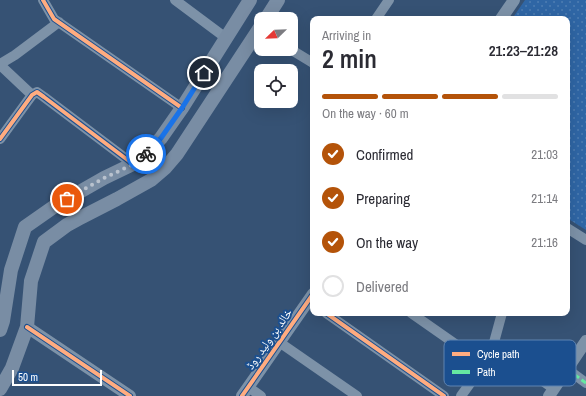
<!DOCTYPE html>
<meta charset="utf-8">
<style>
:root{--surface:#fff;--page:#f7f7f7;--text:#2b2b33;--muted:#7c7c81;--line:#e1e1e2;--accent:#b45309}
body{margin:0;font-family:"Archivo Narrow","Noto Naskh Arabic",sans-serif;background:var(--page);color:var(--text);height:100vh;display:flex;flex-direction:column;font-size:15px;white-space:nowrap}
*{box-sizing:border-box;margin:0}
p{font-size:13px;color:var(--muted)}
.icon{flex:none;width:22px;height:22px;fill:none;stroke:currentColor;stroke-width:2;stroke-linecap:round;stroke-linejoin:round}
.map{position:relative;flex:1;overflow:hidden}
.side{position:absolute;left:310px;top:16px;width:260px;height:300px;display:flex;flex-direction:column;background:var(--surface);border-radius:8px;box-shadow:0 4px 16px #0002}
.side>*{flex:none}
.needle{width:26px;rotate:247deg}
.buttons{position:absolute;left:254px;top:12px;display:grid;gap:8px}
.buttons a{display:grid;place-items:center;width:44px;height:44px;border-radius:8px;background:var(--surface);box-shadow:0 4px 16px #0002;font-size:20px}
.scale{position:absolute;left:12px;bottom:10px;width:90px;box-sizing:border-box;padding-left:4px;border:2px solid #fff;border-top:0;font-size:11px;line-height:14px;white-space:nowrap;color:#fff;-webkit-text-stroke:3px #1b4f8f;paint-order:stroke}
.pin{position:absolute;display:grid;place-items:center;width:34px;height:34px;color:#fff;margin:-17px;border:2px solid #fff;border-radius:50%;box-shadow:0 1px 4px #0007}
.courier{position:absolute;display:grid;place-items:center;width:40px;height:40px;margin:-20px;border:3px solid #1a73e8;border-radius:50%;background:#fff;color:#222;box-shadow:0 1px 5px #0007}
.overview em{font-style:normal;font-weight:600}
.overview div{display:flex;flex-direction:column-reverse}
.overview{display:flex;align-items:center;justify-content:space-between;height:68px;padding:0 12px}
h1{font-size:26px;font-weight:600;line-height:30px}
.bar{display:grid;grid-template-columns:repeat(4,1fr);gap:6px 4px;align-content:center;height:48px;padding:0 12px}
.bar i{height:5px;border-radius:3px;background:var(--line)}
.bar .selected{background:var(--accent)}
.bar p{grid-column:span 4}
ol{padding:0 12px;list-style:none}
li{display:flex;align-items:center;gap:12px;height:44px}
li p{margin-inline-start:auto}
li .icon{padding:4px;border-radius:50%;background:var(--accent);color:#fff;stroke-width:4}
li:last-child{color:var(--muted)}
li i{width:22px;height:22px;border:2px solid var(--line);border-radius:50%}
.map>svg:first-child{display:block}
.park{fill:url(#park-dots)}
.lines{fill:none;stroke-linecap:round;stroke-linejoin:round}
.minor{stroke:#7d92a8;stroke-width:10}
.tertiary{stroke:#7d92a8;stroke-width:12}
.secondary{stroke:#798da4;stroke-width:14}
.quiet{stroke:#66e7a1;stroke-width:3;stroke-dasharray:6 3;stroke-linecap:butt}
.cycleway-casing{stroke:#1b4f8f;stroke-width:6}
.cycleway{stroke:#ffac80;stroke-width:4}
.done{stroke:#b9c2ce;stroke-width:4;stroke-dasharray:0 7.2}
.route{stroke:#1a73e8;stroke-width:5}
.labels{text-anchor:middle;stroke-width:4;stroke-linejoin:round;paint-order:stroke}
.street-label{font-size:12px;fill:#fff;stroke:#1b4f8f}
.key{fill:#1b4f8f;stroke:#5f84b1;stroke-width:1}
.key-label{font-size:11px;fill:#fff}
</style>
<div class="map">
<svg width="586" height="396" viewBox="0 0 586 396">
<defs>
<pattern id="park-dots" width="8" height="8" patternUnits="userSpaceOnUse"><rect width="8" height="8" fill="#2f66a5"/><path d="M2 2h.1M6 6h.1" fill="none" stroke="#4e7db2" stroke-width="1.8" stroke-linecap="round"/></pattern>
</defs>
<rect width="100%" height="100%" fill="#365274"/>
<!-- park -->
<path class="park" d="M525,0H586V230L567,218V19H512Z"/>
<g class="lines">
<!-- minor -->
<path class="minor" d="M43,0L54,19L182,108
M175,0L226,38
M376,19L389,0
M290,49L313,63
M0,64L15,55L59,22
M0,65L32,95
M0,139L32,95L37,92L44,97L133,164
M567,228L586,240
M326,313L444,396
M411,313L484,364
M279,342L357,396
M493,346L554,389
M567,369L586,383
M248,387L261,396
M461,396L484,364L493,346L502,313"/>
<!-- tertiary -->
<path class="tertiary" d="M501,19L514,0
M27,327L130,396
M242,396L313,294
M549,396L586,341"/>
<!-- secondary -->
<path class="secondary" d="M266,19L278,0
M0,330L3,321L11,270L25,227L55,206L104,178L133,164L148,152L161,138L182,108L250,0
M0,389L12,368L27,327L31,281L44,242L67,225L78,219L117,199L151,180L165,168L177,154L261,26"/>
<!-- quiet -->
<path class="quiet" d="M567,369L586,383"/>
<!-- cycleway casing -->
<g class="cycleway-casing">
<path id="cycleway" d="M43,0L54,19L182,108
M0,139L32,95L37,92L44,97L133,164
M326,313L444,396
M27,327L130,396
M242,396L313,294"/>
</g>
<!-- cycleway -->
<use href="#cycleway" class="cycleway"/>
</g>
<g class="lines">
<!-- done -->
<path class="done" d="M67,199L104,178L134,164L146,154"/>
<!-- route -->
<path class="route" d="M146,154L161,138L182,108L204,73"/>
</g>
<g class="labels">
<!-- street labels -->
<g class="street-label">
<text transform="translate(269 339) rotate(-55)" y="4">خالد بن ولید روڈ</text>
</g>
</g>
<!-- legend -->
<rect x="444" y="340" width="132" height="46" rx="6" class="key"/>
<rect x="452" y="352" width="18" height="4" fill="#ffac80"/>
<rect x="452" y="370" width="18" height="4" fill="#66e7a1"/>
<g class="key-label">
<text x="477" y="358">Cycle path</text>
<text x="477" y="376">Path</text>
</g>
</svg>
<div class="buttons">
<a><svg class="needle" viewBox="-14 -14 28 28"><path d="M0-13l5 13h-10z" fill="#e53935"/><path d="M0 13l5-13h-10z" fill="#7c7c81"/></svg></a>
<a><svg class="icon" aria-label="locate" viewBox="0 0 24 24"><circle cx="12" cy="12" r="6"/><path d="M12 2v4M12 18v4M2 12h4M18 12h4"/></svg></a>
</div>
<div class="scale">50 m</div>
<div class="pin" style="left:67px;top:199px;background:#ea580c"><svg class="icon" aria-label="bag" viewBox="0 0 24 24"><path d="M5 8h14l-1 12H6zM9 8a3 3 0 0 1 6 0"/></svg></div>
<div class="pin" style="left:204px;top:73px;background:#1f2937"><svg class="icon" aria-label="home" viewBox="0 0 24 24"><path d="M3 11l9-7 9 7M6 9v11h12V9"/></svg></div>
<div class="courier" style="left:146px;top:154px"><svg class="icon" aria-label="bike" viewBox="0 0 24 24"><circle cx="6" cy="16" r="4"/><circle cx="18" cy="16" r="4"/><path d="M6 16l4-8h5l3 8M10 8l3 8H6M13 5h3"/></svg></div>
<section class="side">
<div class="overview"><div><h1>2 min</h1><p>Arriving in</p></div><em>21:23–21:28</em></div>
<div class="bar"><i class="selected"></i><i class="selected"></i><i class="selected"></i><i></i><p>On the way · 60 m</p></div>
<ol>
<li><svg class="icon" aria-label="check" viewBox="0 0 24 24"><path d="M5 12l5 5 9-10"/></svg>Confirmed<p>21:03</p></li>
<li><svg class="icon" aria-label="check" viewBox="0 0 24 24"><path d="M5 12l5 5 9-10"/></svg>Preparing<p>21:14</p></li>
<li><svg class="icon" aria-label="check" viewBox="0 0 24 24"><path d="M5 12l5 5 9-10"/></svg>On the way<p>21:16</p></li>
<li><i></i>Delivered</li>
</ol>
</section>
</div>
